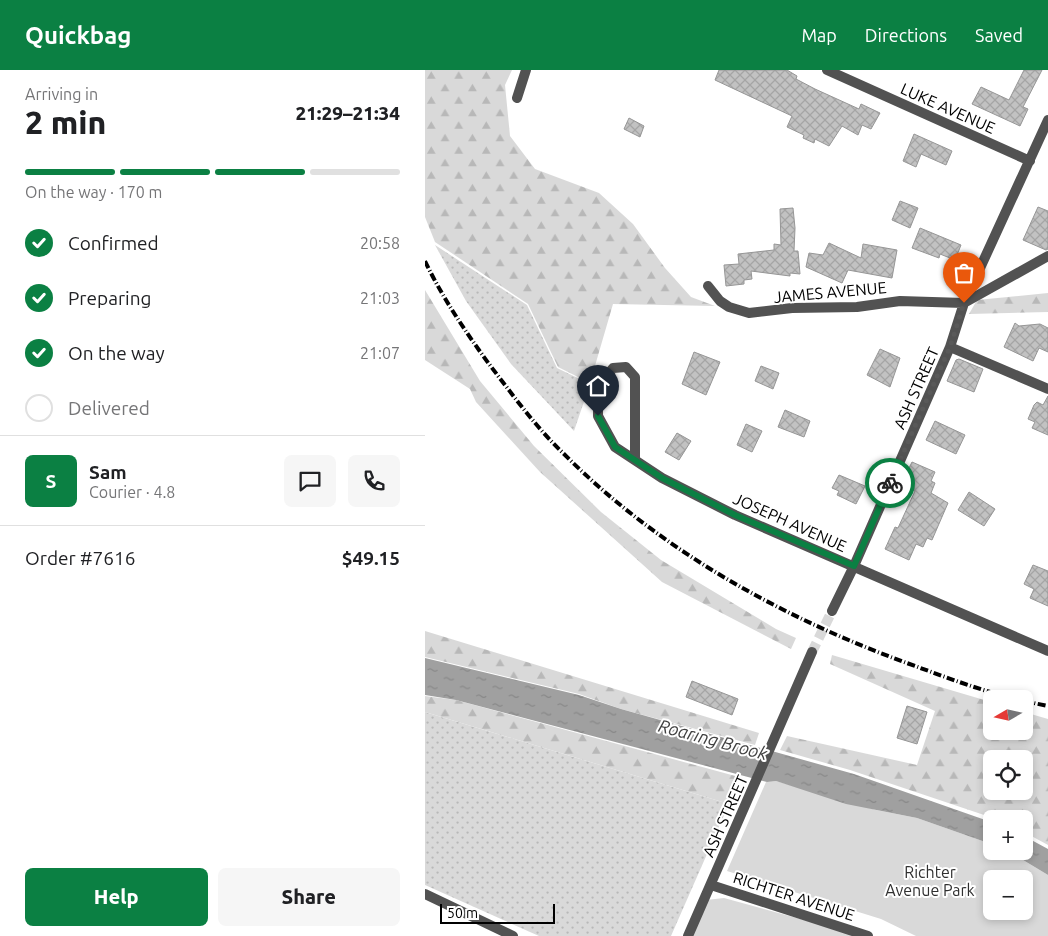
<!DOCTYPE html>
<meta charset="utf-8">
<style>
:root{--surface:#fff;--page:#f6f6f6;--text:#202124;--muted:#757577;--line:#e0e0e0;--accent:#0b8043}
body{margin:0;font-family:Ubuntu,sans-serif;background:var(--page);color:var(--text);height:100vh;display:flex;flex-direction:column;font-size:19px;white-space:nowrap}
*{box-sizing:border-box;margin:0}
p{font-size:16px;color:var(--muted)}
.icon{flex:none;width:28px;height:28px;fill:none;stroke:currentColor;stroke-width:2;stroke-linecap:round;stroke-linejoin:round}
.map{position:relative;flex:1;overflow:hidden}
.drawer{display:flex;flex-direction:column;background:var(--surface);width:425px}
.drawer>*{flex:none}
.needle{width:32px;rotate:261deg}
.fabs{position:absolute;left:558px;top:620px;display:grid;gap:10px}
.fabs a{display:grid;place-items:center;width:50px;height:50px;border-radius:8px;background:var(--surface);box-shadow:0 2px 8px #0003;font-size:25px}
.scale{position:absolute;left:15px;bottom:12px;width:115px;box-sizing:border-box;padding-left:5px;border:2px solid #000;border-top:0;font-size:14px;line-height:18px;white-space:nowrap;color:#000;-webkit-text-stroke:4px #fff;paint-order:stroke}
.pin{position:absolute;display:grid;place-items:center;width:42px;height:42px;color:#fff;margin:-51px -21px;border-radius:50% 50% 50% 0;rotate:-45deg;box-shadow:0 0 5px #0007}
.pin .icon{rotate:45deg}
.courier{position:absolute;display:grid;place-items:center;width:50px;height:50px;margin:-25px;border:4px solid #0b8043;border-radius:50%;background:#fff;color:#222;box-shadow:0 1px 6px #0007}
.head em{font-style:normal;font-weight:800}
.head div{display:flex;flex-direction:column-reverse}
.head{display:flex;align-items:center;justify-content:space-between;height:85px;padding:0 25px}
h1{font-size:32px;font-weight:800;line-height:38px}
.bar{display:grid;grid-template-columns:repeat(4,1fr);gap:8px 5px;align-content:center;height:60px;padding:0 25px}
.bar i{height:6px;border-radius:4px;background:var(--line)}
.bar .current{background:var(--accent)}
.bar p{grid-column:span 4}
.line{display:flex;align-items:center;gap:12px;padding:0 25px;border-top:1px solid var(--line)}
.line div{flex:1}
.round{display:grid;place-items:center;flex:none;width:52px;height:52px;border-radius:8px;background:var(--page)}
ol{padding:0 25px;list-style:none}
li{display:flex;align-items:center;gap:15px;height:55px}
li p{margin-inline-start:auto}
li .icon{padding:5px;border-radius:50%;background:var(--accent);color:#fff;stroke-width:4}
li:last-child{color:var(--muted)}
li i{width:28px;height:28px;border:2px solid var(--line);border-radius:50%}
.button{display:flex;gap:10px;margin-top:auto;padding:10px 25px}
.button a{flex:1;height:58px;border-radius:8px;background:var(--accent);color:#fff;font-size:20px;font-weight:800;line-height:58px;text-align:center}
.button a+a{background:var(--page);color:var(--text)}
header{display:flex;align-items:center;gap:30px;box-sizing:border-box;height:70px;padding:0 25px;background:var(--accent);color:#fff}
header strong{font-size:24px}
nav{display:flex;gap:28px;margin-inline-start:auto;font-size:18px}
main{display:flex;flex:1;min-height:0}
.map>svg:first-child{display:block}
.grass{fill:url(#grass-dots)}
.forest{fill:url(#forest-firs);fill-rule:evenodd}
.green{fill:#d9d9d9;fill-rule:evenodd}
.water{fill:url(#water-ripples)}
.building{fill:url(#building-cross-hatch);stroke:#969696}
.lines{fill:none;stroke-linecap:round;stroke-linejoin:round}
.minor-tunnel{stroke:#d9d9d9;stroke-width:10;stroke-dasharray:10 5;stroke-linecap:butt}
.minor{stroke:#525252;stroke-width:10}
.rail{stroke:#000;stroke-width:4;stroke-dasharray:8 2.5 1 2.5;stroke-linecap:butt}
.done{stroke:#595959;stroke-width:5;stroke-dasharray:0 9}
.route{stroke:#0b8043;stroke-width:6}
.labels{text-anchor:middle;stroke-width:4;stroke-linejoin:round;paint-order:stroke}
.street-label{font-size:16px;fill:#000;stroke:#fff}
.park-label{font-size:16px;fill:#303030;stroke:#fff}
.water-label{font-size:18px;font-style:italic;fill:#414141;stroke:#fff}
</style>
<header>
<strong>Quickbag</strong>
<nav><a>Map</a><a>Directions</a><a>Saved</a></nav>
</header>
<main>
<section class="drawer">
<div class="head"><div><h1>2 min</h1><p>Arriving in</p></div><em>21:29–21:34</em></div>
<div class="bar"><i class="current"></i><i class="current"></i><i class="current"></i><i></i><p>On the way · 170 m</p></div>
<ol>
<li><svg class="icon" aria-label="check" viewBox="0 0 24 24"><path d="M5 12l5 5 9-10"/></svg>Confirmed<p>20:58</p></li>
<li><svg class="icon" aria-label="check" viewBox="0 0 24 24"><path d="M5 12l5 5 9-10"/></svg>Preparing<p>21:03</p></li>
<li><svg class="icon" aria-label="check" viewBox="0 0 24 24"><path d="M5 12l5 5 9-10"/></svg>On the way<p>21:07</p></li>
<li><i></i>Delivered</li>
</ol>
<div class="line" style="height:90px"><b class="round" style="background:var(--accent);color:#fff">S</b><div><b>Sam</b><p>Courier · 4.8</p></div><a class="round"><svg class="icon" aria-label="chat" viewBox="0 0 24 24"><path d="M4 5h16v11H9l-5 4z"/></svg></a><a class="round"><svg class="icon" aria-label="phone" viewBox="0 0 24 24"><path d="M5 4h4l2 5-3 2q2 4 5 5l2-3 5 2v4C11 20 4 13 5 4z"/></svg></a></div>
<div class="line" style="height:65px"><div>Order #7616</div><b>$49.15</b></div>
<div class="button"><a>Help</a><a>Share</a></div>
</section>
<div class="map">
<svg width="623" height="866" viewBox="0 0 623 866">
<defs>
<pattern id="grass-dots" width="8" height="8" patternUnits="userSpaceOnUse" patternTransform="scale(1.25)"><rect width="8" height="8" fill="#d9d9d9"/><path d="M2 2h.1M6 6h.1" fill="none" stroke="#b8b8b8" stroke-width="1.8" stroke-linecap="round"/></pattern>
<pattern id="forest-firs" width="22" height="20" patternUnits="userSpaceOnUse" patternTransform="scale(1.25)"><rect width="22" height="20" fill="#d9d9d9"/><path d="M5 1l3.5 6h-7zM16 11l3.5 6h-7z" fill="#b8b8b8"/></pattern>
<pattern id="water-ripples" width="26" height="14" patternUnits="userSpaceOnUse" patternTransform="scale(1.25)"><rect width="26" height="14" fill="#a0a0a0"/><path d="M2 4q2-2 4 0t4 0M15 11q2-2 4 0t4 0" fill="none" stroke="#888"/></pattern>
<pattern id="building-cross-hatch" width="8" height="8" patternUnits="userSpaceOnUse" patternTransform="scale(1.25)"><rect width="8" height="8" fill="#c2c2c2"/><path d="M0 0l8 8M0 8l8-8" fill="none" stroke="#a5a5a5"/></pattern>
</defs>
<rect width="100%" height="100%" fill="#fff"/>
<!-- grass -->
<path class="grass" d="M10,175L102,235L132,298L165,314L149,361L86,294L41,231Z
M0,642L304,734L246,866H114L0,815Z"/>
<!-- forest -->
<path class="forest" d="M0,0H87L80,15L85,66L110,99L174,123L208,154L240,198L266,227L290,236L188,234L165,313L133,297L103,234L10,172L0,147Z
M0,220L55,311L109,376L176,442L236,490L351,559L371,568L366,579L237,512L115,402L51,332L45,319L0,290Z
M623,223V242L544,244L552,230Z
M0,561L334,663L330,675L196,639L154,624L0,587Z
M407,585L566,632V661H599V642L623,649V775L599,762V749H571L425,700L355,680L362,666L492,695L510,641L405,594ZM566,689H599V721H566Z
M0,626L31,630L314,707L304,734L0,642Z"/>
<!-- green -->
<path class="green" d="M351,711L451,740L492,748L566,774V781H583L623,805V866H491L456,849L302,801L341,712ZM566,809H599V841H566Z
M299,828L438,866H266L281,830Z"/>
<!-- water -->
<path class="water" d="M0,588L154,625L196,639L429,704L566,752V774L492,748L421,734L351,711L342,712L31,630L0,625Z
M599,766L623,779V805L583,781H599Z"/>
<!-- building -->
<path class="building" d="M294,0H362L372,6L371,9L390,19L434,39L436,34L455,43L446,59L437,55L433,65L417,56L404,76L390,69L389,73L378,68L379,65L362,57L367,46L290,10Z
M599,0H617L598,37L603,39L595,56L547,34L556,17L584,30Z
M204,48L219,56L215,67L199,59Z
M489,64L527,81L521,95L496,84L491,97L478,91Z
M475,131L493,138L485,158L467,150Z
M613,137L623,141V179L621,180L598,170Z
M368,138L370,158L369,181H373L375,204L365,203V206L326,201L327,209L319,210V214L301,216L299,195L314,194L313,184L349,180V174L356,175L355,139Z
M495,158L536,175L530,190L515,184L514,188L487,178Z
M404,173L436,188L438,174L472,180L467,208L423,200L417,213L381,197L384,183L398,185Z
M590,253L594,256L615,254L623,258V282L614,278L608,291L579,277Z
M455,279L475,288L465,317L442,305Z
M269,282L295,292L281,325L257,314Z
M534,289L558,299L549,322L522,311L531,290Z
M336,296L354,303L348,319L330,311Z
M623,326V365L607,358L610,352L603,349L609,335L612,332L618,335Z
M360,340L385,351L379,367L353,357Z
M510,351L540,365L531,384L501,370Z
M321,354L337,361L327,382L312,375Z
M252,363L266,371L254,390L240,382Z
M487,392L510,402L506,411L510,413L506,423L523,433L507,470L502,468L498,477L491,474L484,490L460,479L470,457L473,458L490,421L481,416L486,406L481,404Z
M414,405L440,416L431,434L412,425L414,421L407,418Z
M544,422L570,439L559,456L533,440Z
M608,495L623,501V536L605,528L609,519L599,514Z
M267,611L313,629L307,645L261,627Z
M482,636L502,642L492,674L472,668Z"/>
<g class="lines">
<!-- minor-tunnel -->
<path class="minor-tunnel" d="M387,582L407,541"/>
<!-- minor -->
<path class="minor" d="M402,0L605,91
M92,28L101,0
M283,216L295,231L304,237L324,243L367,238L432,237L475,231L539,233L623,186
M525,277L623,319
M210,390V307L201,297L188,298L181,307L173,325V346L190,377L237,408L310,445L623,581
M407,541L429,496L525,277L539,233L623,50
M286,815L443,866
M0,824L88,866
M263,866L387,582"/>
<!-- rail -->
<path class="rail" d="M0,191C17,227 40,261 64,294C87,324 110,356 137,382C235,481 359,549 490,596C523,608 557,621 591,629
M599,631L623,636"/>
</g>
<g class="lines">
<!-- done -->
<path class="done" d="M465,413L525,277L539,233"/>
<!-- route -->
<path class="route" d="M173,346L190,377L237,408L310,445L429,496L465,413"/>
</g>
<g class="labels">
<!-- street labels -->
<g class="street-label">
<text transform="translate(523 38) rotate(24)" y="6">LUKE AVENUE</text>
<text transform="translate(405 222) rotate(-5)" y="6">JAMES AVENUE</text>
<text transform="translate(491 318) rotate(-66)" y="6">ASH STREET</text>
<text transform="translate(365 452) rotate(24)" y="6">JOSEPH AVENUE</text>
<text transform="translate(300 746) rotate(-66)" y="6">ASH STREET</text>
<text transform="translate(369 826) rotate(18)" y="6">RICHTER AVENUE</text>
</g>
<!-- park labels -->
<g class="park-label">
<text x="505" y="808">Richter<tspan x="505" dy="18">Avenue Park</tspan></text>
</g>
<!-- water labels -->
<g class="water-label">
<text transform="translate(288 670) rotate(15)" y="6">Roaring Brook</text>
</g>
</g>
</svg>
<div class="fabs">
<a><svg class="needle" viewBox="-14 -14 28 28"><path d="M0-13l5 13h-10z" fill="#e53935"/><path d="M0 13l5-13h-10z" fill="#757577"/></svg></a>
<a><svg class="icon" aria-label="locate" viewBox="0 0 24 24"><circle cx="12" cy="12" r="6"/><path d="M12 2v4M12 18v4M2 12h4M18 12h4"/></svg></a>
<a>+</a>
<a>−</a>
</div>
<div class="scale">50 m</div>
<div class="pin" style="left:539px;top:233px;background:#ea580c"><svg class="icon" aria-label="bag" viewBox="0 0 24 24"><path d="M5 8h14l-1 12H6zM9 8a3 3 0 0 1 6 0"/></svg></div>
<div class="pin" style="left:173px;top:346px;background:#1f2937"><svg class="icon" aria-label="home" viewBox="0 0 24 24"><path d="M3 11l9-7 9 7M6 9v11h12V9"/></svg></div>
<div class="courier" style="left:465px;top:413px"><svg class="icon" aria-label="bike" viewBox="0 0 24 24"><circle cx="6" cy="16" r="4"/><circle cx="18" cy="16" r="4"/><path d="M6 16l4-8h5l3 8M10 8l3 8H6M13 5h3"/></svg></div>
</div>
</main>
